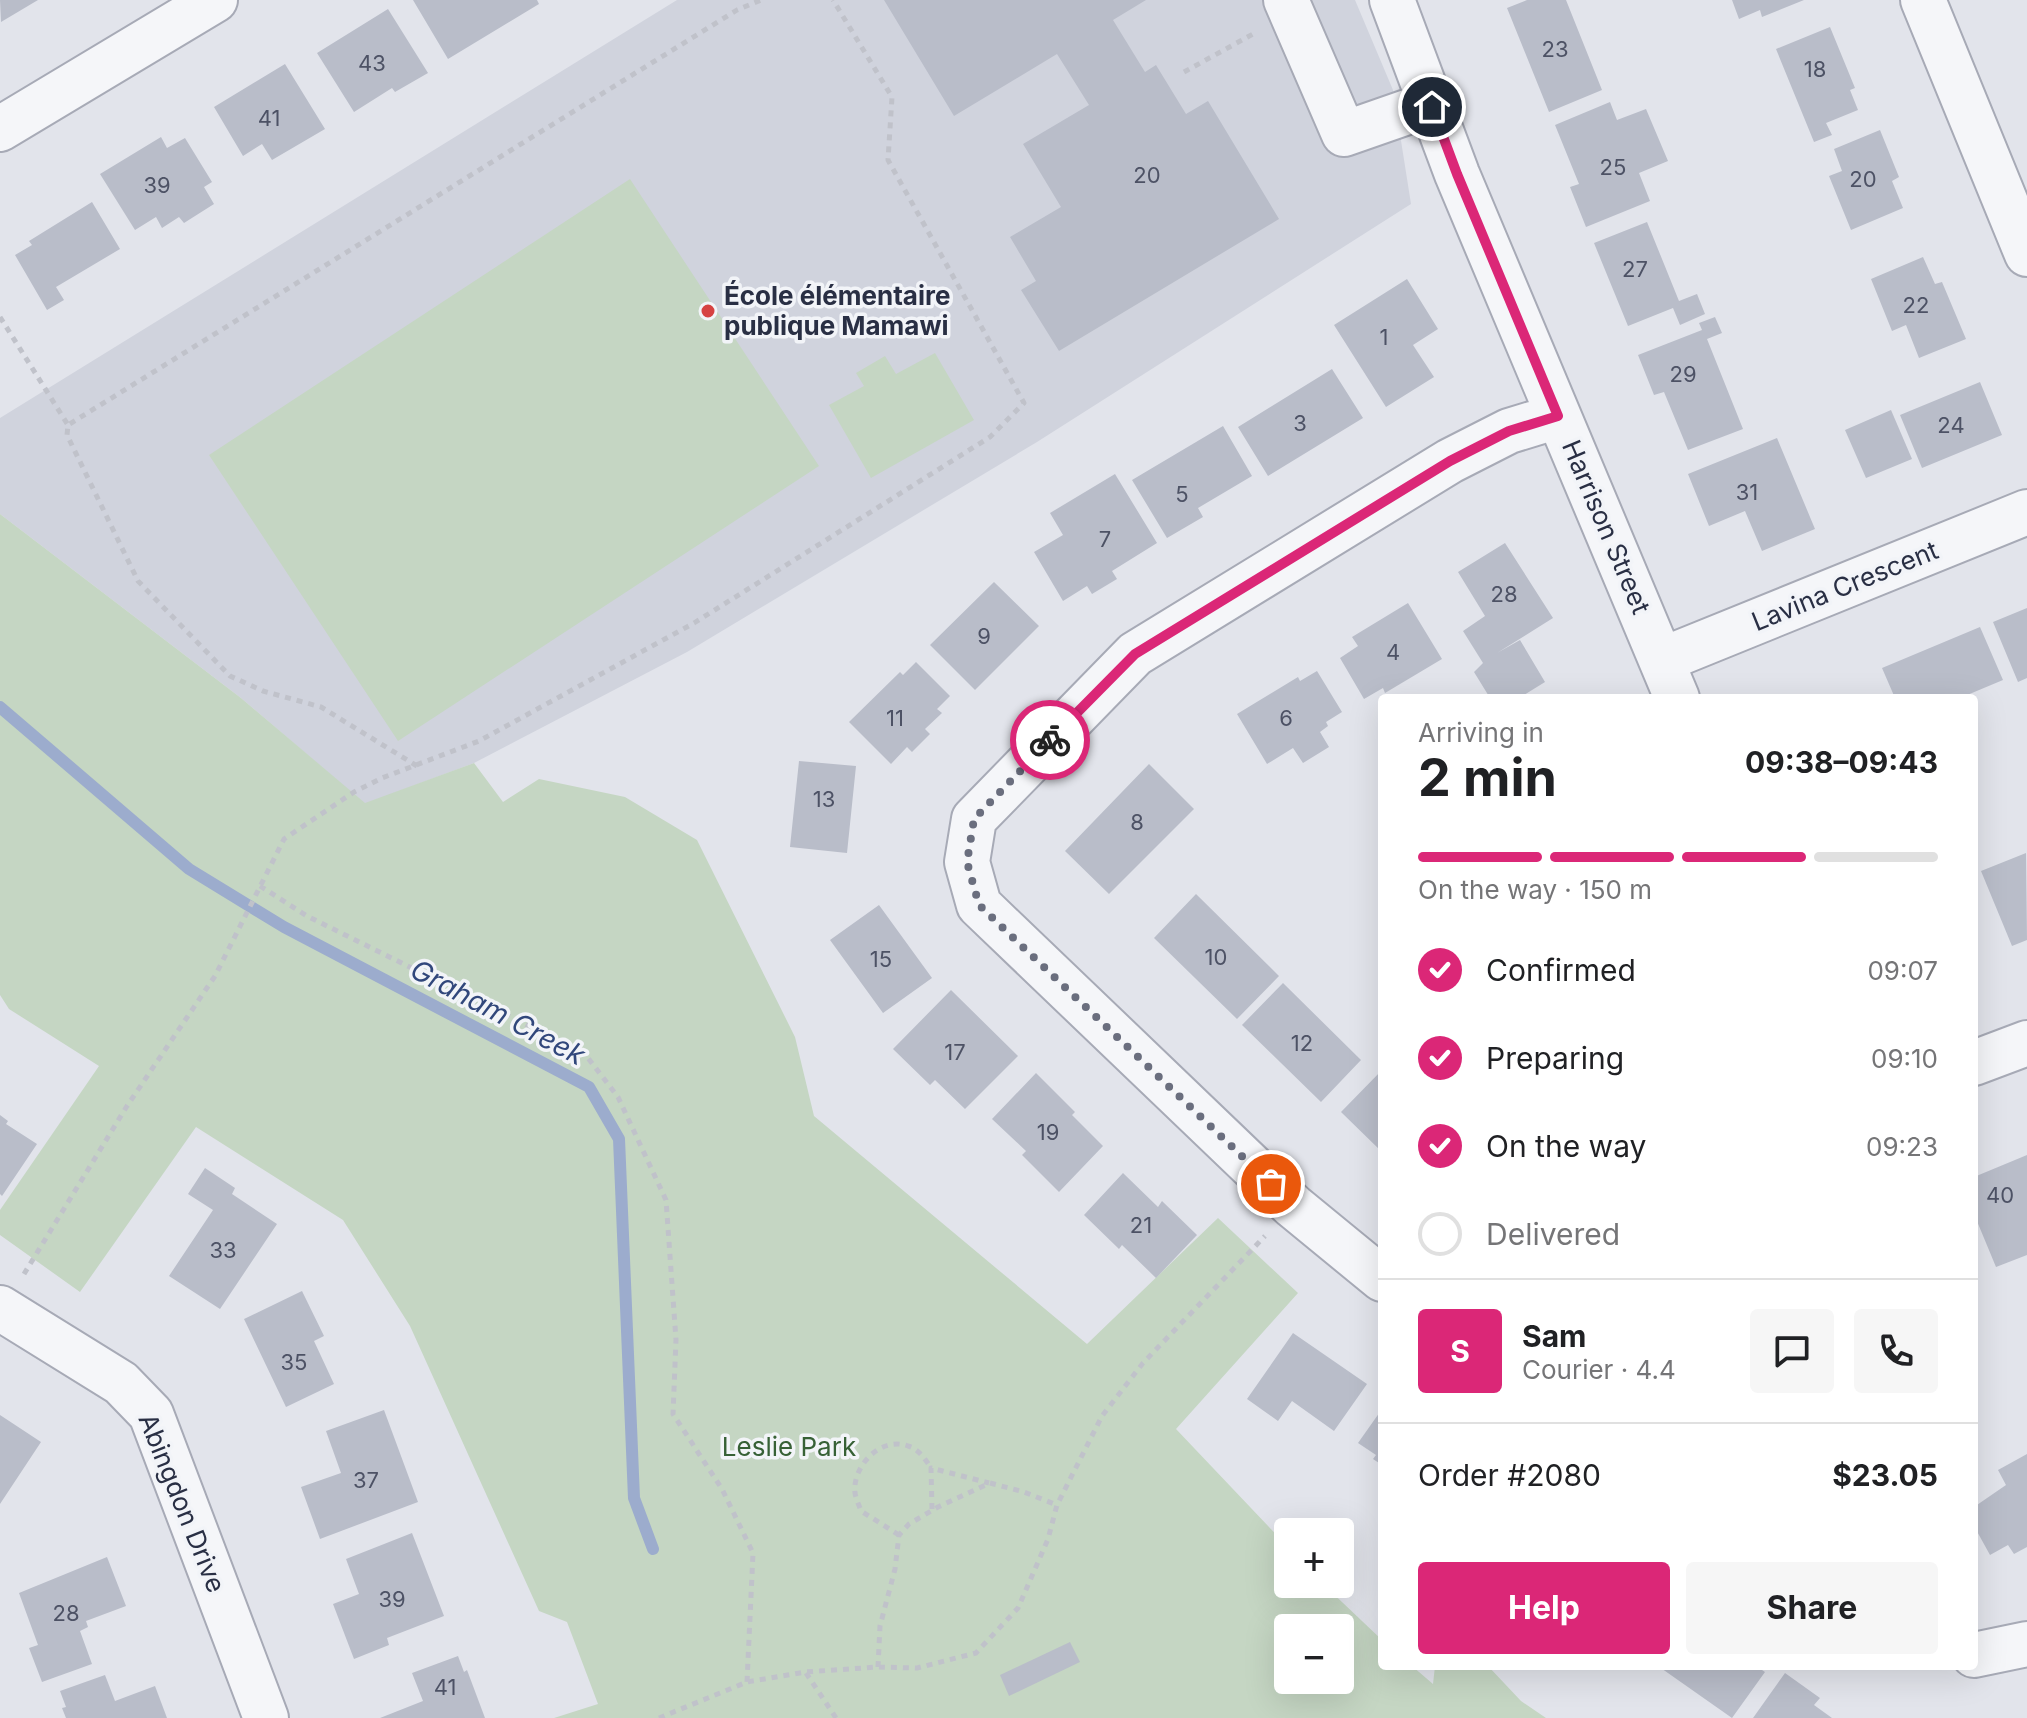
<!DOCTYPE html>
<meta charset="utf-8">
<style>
:root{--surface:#fff;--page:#f6f6f6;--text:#202124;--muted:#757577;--line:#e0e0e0;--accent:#db2777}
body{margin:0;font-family:Inter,sans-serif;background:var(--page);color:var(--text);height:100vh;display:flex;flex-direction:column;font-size:30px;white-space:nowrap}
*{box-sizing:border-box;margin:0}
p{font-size:26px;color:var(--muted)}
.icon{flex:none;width:44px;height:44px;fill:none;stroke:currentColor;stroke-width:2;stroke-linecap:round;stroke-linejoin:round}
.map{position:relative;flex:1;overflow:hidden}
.side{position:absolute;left:1378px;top:694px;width:600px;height:976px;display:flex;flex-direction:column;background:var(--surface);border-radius:8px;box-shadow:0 8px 32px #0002}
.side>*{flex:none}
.tools{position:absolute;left:1274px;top:1518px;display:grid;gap:16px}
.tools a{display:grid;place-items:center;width:80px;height:80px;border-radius:8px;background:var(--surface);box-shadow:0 8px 32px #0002;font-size:40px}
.pin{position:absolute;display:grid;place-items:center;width:68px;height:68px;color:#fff;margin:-34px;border:4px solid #fff;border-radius:50%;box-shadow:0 2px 8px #0007}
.courier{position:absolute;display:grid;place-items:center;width:80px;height:80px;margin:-40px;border:6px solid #db2777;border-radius:50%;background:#fff;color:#222;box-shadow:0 2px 10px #0007}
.summary em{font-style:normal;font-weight:700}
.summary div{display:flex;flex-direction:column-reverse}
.summary{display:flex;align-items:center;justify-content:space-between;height:136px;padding:0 40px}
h1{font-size:52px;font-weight:700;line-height:60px}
.bar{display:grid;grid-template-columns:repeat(4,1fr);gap:12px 8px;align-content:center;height:96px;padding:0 40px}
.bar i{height:10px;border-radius:6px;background:var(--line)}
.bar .active{background:var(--accent)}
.bar p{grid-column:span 4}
.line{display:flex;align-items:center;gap:20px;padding:0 40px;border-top:2px solid var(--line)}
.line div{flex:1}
.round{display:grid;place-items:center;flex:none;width:84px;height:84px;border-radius:8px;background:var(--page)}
ol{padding:0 40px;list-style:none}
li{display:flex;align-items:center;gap:24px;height:88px}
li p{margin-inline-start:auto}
li .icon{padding:8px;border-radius:50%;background:var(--accent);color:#fff;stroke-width:4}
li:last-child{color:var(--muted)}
li i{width:44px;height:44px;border:4px solid var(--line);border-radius:50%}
.cta{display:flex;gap:16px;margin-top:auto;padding:16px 40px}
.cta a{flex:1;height:92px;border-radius:8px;background:var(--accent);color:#fff;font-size:32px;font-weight:700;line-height:92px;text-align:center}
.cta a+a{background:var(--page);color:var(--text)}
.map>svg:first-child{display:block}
.built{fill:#d0d3dd}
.green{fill:#c5d6c3;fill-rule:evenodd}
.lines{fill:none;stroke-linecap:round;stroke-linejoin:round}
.stream{stroke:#9caccd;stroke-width:12}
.building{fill:#b9bdc9}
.minor-casing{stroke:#a7aab6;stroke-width:48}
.path{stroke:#c0c2ca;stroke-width:5;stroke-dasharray:6 6;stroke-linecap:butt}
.minor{stroke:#f5f6f9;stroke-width:44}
.done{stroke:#6a6e7e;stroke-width:8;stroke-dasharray:0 14.4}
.route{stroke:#db2777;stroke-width:10}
.poi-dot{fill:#d64242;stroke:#f2f4f8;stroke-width:3}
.labels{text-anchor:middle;stroke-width:7;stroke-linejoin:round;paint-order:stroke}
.number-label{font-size:22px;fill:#4d5265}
.poi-label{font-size:26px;font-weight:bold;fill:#292f44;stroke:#f2f4f8;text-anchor:start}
.street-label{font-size:26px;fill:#292f44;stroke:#f2f4f8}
.park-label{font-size:26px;fill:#376136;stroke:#f2f4f8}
.water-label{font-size:28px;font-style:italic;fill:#31477b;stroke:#f2f4f8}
</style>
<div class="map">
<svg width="2027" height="1718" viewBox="0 0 2027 1718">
<rect width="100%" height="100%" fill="#e2e4eb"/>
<!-- built -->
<path class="built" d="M677,0H1355L1393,90L1411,204L1037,442L687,652L474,763L365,804L241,698L0,514V418Z"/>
<!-- green -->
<path class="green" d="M630,179L819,466L398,741L209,455Z
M935,353L974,420L871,478L829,405L864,386L856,373L885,356L896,374Z
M0,514L241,698L365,803L474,763L503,802L539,779L625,797L697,840L795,1037L814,1116L1087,1344L1218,1218L1298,1293L1176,1429L1288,1547V1584H1323L1382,1640V1666H1412L1433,1684L1435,1666H1488L1521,1701L1546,1718H554L598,1704L567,1622L539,1611L410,1326L343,1220L196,1127L80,1292L0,1235V1210L99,1066L9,1009L0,995ZM1288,1628H1340V1680H1288Z"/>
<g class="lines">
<!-- stream -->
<path class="stream" d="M0,707L189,869L284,927L589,1087L619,1139L634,1498L653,1549"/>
</g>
<!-- building -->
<path class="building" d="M0,0H38L1,22Z
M413,0H537L539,4L448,59Z
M884,0H1146L1113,20L1145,72L1156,65L1186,114L1208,101L1279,219L1059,351L1021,290L1036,281L1010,237L1061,207L1023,144L1089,105L1057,54L954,116Z
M1527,0H1566L1602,90L1549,112L1507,8Z
M1732,0H1804L1762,17L1760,10L1739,19Z
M388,9L428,73L395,92L392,88L354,112L317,53Z
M1830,27L1855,88L1850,90L1858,110L1826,123L1832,135L1814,142L1776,49Z
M285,64L325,129L272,160L262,144L243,156L214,107Z
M1610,102L1617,120L1646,109L1668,161L1639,173L1650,201L1586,227L1570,187L1579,184L1555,125Z
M1880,130L1899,177L1892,181L1903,208L1851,230L1829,176L1842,171L1834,149Z
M161,137L167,148L185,138L212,182L204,187L214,204L184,223L179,217L162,228L156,217L135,230L100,174Z
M92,202L120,249L56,287L64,300L47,310L15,255L32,245L29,241Z
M1647,222L1679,301L1697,294L1705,314L1680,325L1673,308L1628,326L1594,243Z
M1923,257L1935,284L1942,282L1966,339L1919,358L1906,325L1892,331L1871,279Z
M1407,279L1438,329L1413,345L1434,377L1386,407L1334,325Z
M1715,317L1722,333L1707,339L1743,429L1688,450L1664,392L1654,395L1638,355L1702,330L1699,323Z
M1332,369L1363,418L1268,476L1238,427Z
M1980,382L2002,435L1922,468L1900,415Z
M1891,410L1912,459L1866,478L1845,430Z
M1223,426L1252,476L1198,508L1203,517L1167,538L1132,480Z
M1777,438L1815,529L1762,551L1745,511L1709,526L1688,474Z
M1115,474L1157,543L1112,571L1117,579L1092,594L1087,586L1063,601L1034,552L1063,535L1050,513Z
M1505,543L1553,618L1497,653L1520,640L1545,682L1519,698H1490L1474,672L1483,663L1463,631L1485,616L1458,572Z
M994,582L1039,626L975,690L930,645Z
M1408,603L1442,659L1385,693L1383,688L1364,699L1340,658L1358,646L1352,637Z
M2027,608V678L2018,682L1993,622Z
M1980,627L2003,680L1960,698H1895L1882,668Z
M916,662L950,696L937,709L942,713L925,729L930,734L912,752L907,747L891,764L849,722L900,672L903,675Z
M1317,671L1342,712L1326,722L1328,726L1320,732L1329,747L1303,763L1293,748L1267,764L1237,714L1298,677L1300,681Z
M799,761L856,766L847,853L790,847Z
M1149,764L1194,809L1109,894L1065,851Z
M2026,853L2027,940L2012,946L1981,871Z
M1196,894L1279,976L1237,1019L1154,938Z
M879,905L932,978L883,1013L830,940Z
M1283,983L1361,1060L1321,1102L1242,1025Z
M951,990L1018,1056L965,1109L935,1080L930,1085L893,1049Z
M1382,1070V1152L1341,1112Z
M1036,1073L1075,1112L1072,1115L1103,1146L1059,1192L1022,1155L1026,1151L992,1119Z
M0,1115L8,1121L6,1124L37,1144L2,1196L0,1194Z
M2027,1155V1255L1996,1267L1974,1214V1177Z
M205,1168L235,1188L232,1194L277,1224L220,1309L169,1276L213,1210L188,1194Z
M1123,1173L1158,1207L1162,1201L1197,1235L1156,1278L1122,1245L1119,1249L1084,1215Z
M302,1291L324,1336L314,1341L334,1384L286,1407L244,1319Z
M1293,1333L1367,1384L1334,1431L1292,1401L1278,1421L1247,1399Z
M1382,1409V1465L1373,1459L1376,1455L1358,1443Z
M384,1410L418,1502L320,1539L301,1487L341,1473L326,1431Z
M0,1415L41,1442L0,1504Z
M2027,1454V1547L2014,1554L2008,1545L1990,1555L1974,1526V1507L2006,1485L1998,1470Z
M412,1533L444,1616L387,1638L389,1645L354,1659L333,1604L359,1594L346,1559Z
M107,1557L126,1606L86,1621L88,1627L80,1631L92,1664L42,1682L29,1648L38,1645L19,1593Z
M1070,1642L1080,1662L1009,1696L1000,1675Z
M458,1656L464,1672L467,1670L485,1718H380L423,1701L412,1673Z
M1658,1666H1756L1765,1672L1732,1718Z
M1785,1673L1820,1698L1814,1705L1832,1718H1753Z
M105,1675L115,1701L155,1686L167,1718H66L62,1708L66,1707L60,1691Z"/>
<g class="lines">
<!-- minor casing -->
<g class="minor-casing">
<path id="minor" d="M1286,0L1344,134L1410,111L1432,107
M1392,0L1457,174L1677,698
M1923,0L2027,254
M0,129L215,0
M1662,660L2027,512
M1974,1063L2027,1043
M1382,1279L1293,1206L979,905L967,862L974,819L1135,654L1450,461L1509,431L1558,416
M0,1308L121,1383L151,1414L266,1718
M1974,1655L2027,1644"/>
</g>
<!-- path -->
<path class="path" d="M1184,72L1253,34
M0,317L68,425
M417,766L321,707L263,691L230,676L138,581L67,435L68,425L737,10L761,0
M260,886L307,916L585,1054L618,1097L666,1200L676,1340L673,1414L722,1489L753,1553L747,1682
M24,1274L127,1106L215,976L284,839L354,792L382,778L479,741L694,623L990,437L1024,403L888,160L892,97L833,0
M932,1509L931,1468L989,1483
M899,1535L861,1511C859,1505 856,1499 855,1493C852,1466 881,1436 908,1446C919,1449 925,1459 931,1468
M878,1667L880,1626L895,1569L899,1535L909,1524L938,1507L990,1483L1024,1492L1057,1505
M806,1673L836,1718
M659,1718L747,1682L805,1672L878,1667L917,1668L976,1653L1018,1608L1048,1539L1057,1505L1102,1416L1143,1363L1265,1236"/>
<!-- minor -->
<use href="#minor" class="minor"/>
</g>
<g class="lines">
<!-- done -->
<path class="done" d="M1050,740L974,819L967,862L979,905L1271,1184"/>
<!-- route -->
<path class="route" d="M1050,740L1135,654L1450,461L1509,431L1558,416L1457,174L1432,107"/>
</g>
<!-- markers -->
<circle class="poi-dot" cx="708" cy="311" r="8"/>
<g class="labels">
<!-- number labels -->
<g class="number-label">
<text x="1555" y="57">23</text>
<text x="372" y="71">43</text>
<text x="1815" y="77">18</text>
<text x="269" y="126">41</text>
<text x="1613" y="175">25</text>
<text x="1147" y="183">20</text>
<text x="1863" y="187">20</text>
<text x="157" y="193">39</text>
<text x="1635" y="277">27</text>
<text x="1916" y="313">22</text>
<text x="1384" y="345">1</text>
<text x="1683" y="382">29</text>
<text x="1300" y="431">3</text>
<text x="1951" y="433">24</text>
<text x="1747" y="500">31</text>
<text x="1182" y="502">5</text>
<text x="1105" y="547">7</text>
<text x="1504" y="602">28</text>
<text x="984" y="644">9</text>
<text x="1393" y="660">4</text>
<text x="895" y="726">11</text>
<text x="1286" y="726">6</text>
<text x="824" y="807">13</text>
<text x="1137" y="830">8</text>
<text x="1216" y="965">10</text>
<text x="881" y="967">15</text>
<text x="1302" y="1051">12</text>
<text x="955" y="1060">17</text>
<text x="1048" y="1140">19</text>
<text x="2000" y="1203">40</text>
<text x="1141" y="1233">21</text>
<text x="223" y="1258">33</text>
<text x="294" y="1370">35</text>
<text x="366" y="1488">37</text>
<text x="392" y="1607">39</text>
<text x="66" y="1621">28</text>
<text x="445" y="1695">41</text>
</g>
<!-- poi labels -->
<g class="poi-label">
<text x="724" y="305">École élémentaire<tspan x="724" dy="30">publique Mamawi</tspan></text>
</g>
<!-- street labels -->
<g class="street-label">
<text transform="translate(1606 527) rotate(67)" y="9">Harrison Street</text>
<text transform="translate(1845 586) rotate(-22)" y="9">Lavina Crescent</text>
<text transform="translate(182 1503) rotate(68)" y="9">Abingdon Drive</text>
</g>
<!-- park labels -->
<g class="park-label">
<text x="789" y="1456">Leslie Park</text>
</g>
<!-- water labels -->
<g class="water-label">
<text transform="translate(498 1012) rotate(28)" y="10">Graham Creek</text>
</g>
</g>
</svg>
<div class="tools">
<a>+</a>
<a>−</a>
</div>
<div class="pin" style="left:1271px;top:1184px;background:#ea580c"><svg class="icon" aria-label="bag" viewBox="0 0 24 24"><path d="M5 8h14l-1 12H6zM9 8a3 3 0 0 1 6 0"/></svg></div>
<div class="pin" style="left:1432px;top:107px;background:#1f2937"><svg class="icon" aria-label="home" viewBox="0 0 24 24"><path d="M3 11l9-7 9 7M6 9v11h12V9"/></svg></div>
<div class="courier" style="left:1050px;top:740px"><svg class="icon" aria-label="bike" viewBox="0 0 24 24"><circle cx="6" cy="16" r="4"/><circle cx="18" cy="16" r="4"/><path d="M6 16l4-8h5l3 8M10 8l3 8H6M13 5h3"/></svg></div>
<section class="side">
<div class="summary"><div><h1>2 min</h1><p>Arriving in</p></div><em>09:38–09:43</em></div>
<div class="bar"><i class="active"></i><i class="active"></i><i class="active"></i><i></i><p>On the way · 150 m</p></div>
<ol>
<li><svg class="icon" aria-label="check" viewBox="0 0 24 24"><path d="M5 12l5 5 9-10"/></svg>Confirmed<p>09:07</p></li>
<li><svg class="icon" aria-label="check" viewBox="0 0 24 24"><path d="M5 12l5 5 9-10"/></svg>Preparing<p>09:10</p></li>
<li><svg class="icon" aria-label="check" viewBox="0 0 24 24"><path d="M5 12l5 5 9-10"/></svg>On the way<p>09:23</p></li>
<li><i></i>Delivered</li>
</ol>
<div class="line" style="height:144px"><b class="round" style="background:var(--accent);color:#fff">S</b><div><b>Sam</b><p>Courier · 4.4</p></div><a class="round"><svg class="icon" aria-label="chat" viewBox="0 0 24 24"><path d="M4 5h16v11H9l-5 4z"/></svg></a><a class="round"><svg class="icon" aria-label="phone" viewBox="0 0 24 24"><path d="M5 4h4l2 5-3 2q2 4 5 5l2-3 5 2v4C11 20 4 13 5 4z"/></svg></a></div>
<div class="line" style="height:104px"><div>Order #2080</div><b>$23.05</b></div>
<div class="cta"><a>Help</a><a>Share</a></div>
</section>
</div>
